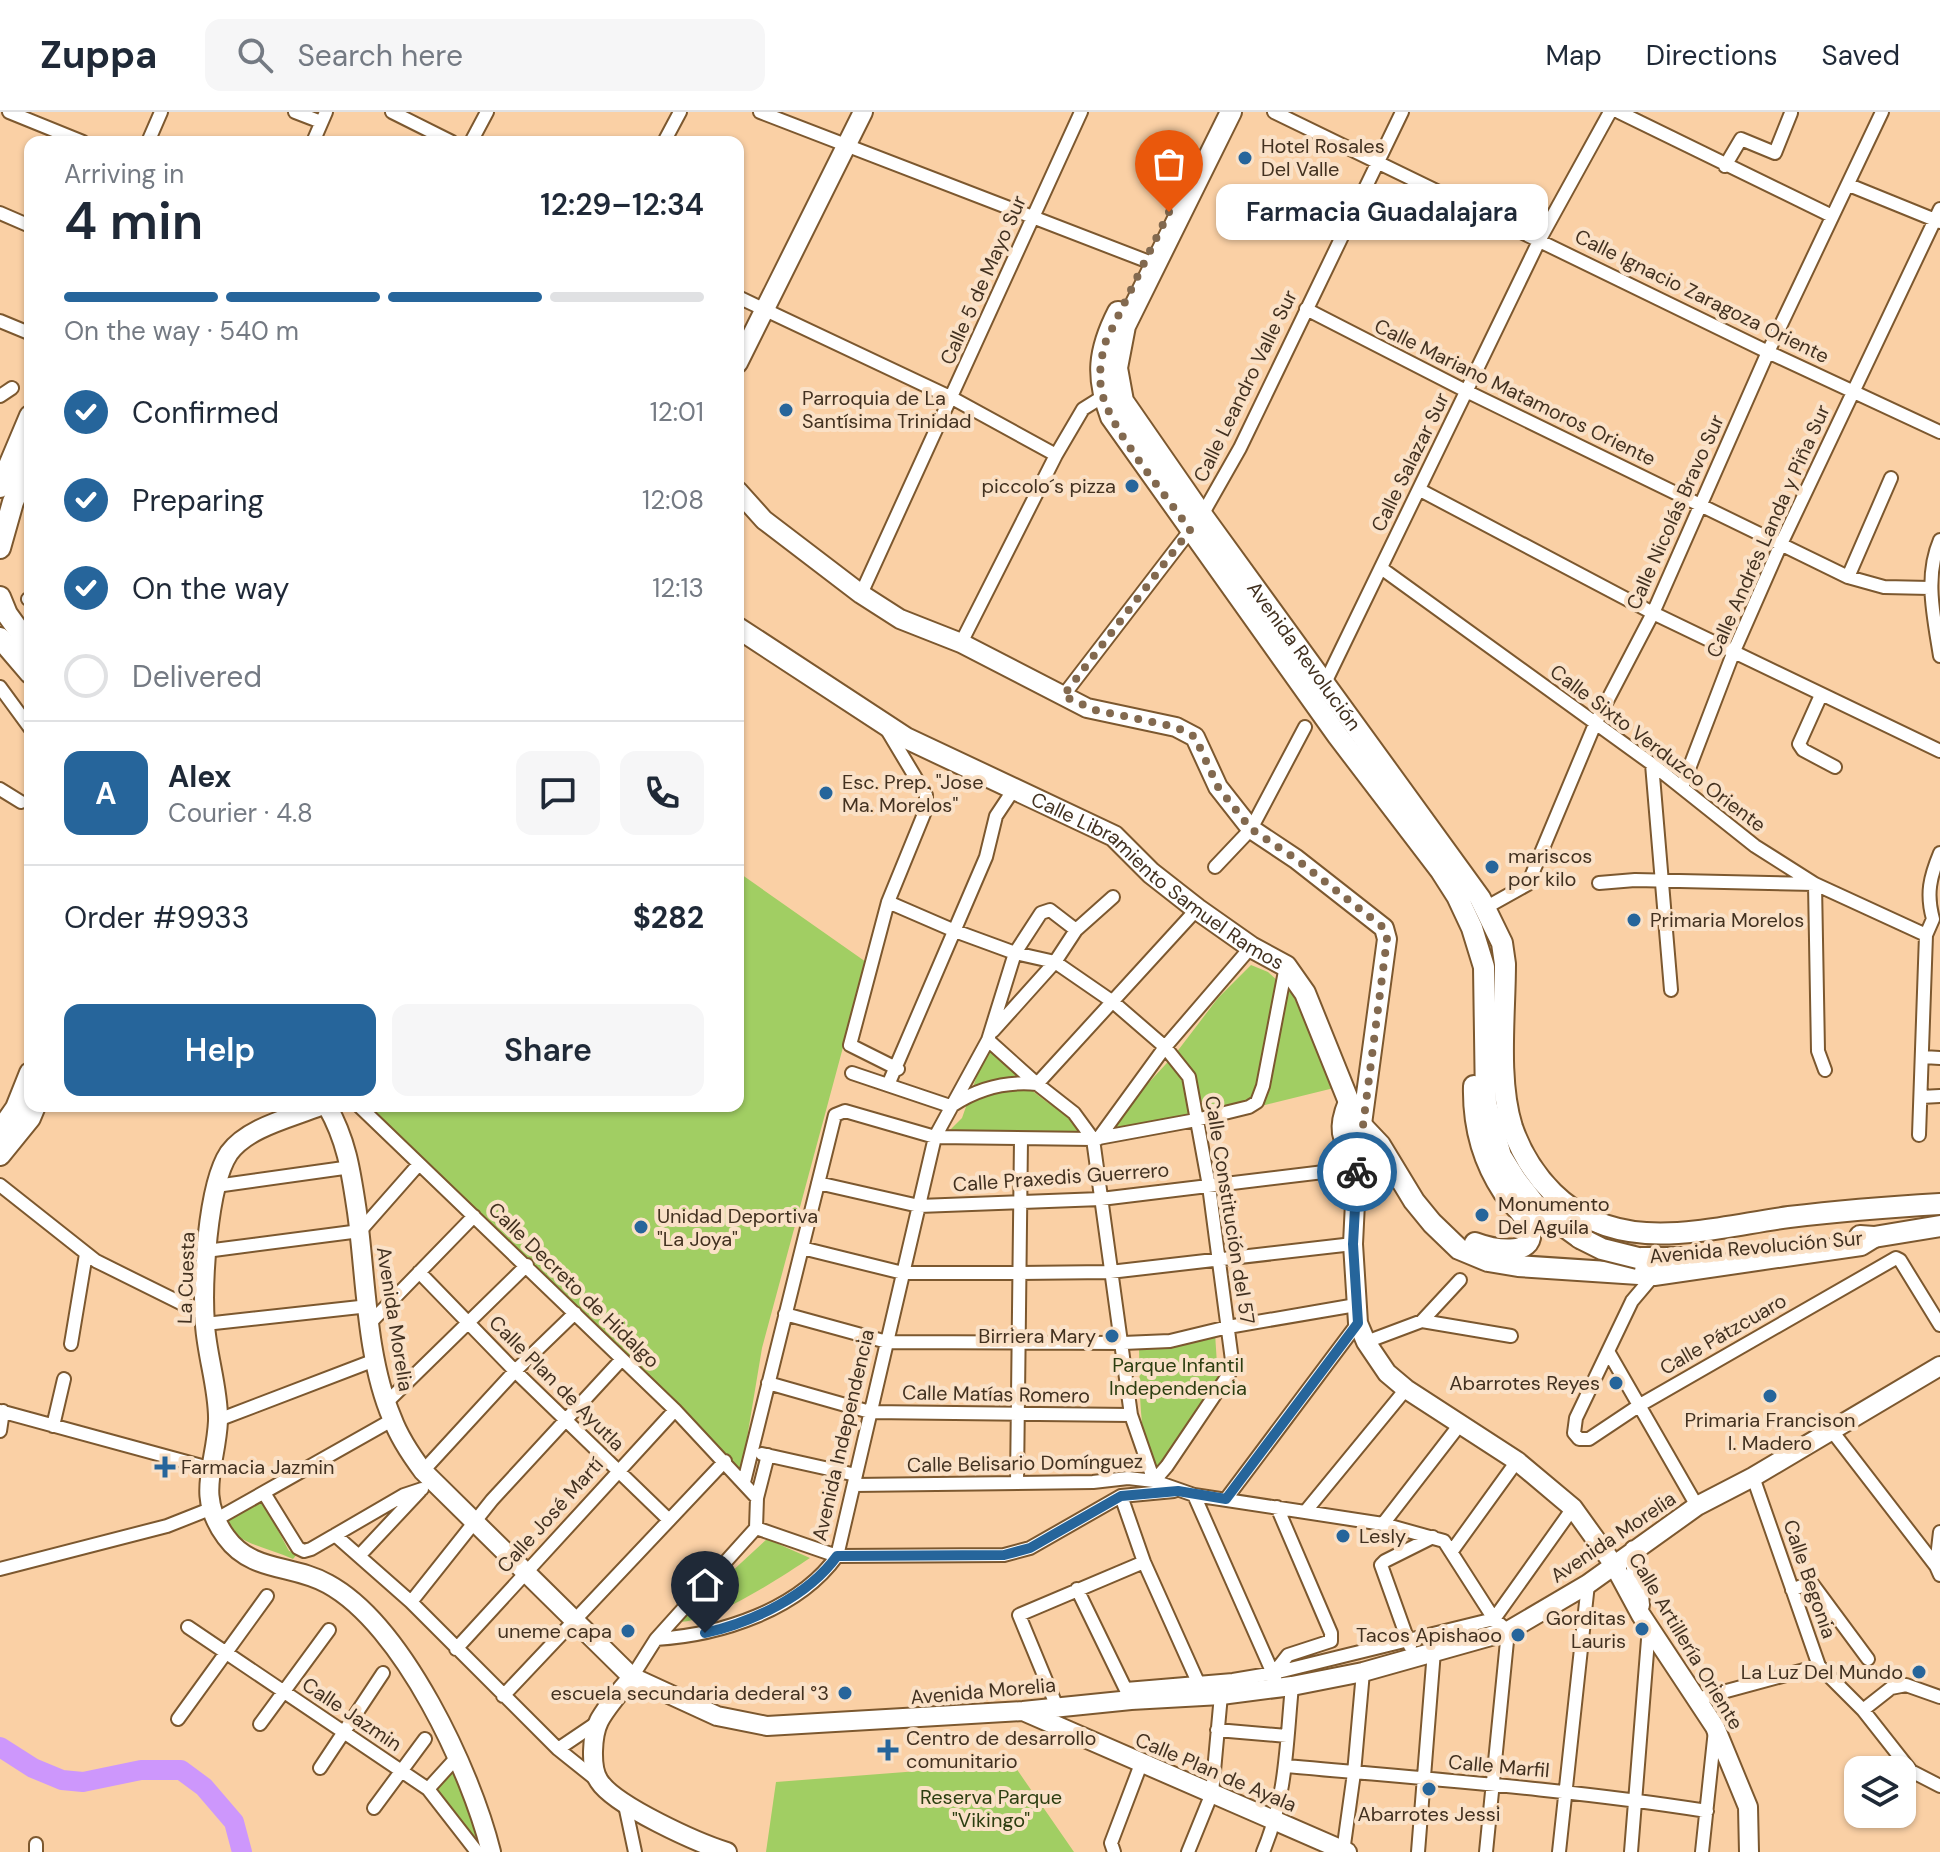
<!DOCTYPE html>
<meta charset="utf-8">
<style>
:root{--surface:#fff;--page:#f6f6f7;--text:#1f2937;--muted:#747a83;--line:#e0e1e3;--accent:#26659b}
body{margin:0;font-family:"DM Sans",sans-serif;background:var(--page);color:var(--text);height:100vh;display:flex;flex-direction:column;font-size:30px;white-space:nowrap}
*{box-sizing:border-box;margin:0}
p{font-size:26px;color:var(--muted)}
.icon{flex:none;width:44px;height:44px;fill:none;stroke:currentColor;stroke-width:2;stroke-linecap:round;stroke-linejoin:round}
.map{position:relative;flex:1;overflow:hidden}
.panel{position:absolute;left:24px;top:24px;width:720px;height:976px;display:flex;flex-direction:column;background:var(--surface);border-radius:16px;box-shadow:0 2px 6px #0004}
.panel>*{flex:none}
.fabs{position:absolute;left:1844px;top:1644px;display:grid;gap:16px}
.fabs a{display:grid;place-items:center;width:72px;height:72px;border-radius:16px;background:var(--surface);box-shadow:0 2px 6px #0004;font-size:40px}
.pin{position:absolute;display:grid;place-items:center;width:68px;height:68px;color:#fff;margin:-82px -34px;border-radius:50% 50% 50% 0;rotate:-45deg;box-shadow:0 0 8px #0007}
.pin .icon{rotate:45deg}
.courier{position:absolute;display:grid;place-items:center;width:80px;height:80px;margin:-40px;border:6px solid #26659b;border-radius:50%;background:#fff;color:#222;box-shadow:0 2px 10px #0007}
.bubble{position:absolute;height:56px;border-radius:16px;background:var(--surface);box-shadow:0 2px 6px #0004;font-size:26px;font-weight:600;line-height:56px;text-align:center}
.overview em{font-style:normal;font-weight:600}
.overview div{display:flex;flex-direction:column-reverse}
.overview{display:flex;align-items:center;justify-content:space-between;height:136px;padding:0 40px}
h1{font-size:52px;font-weight:600;line-height:60px}
.bar{display:grid;grid-template-columns:repeat(4,1fr);gap:12px 8px;align-content:center;height:96px;padding:0 40px}
.bar i{height:10px;border-radius:6px;background:var(--line)}
.bar .active{background:var(--accent)}
.bar p{grid-column:span 4}
.line{display:flex;align-items:center;gap:20px;padding:0 40px;border-top:2px solid var(--line)}
.line div{flex:1}
.round{display:grid;place-items:center;flex:none;width:84px;height:84px;border-radius:16px;background:var(--page)}
ol{padding:0 40px;list-style:none}
li{display:flex;align-items:center;gap:24px;height:88px}
li p{margin-inline-start:auto}
li .icon{padding:8px;border-radius:50%;background:var(--accent);color:#fff;stroke-width:4}
li:last-child{color:var(--muted)}
li i{width:44px;height:44px;border:4px solid var(--line);border-radius:50%}
.primary-button{display:flex;gap:16px;margin-top:auto;padding:16px 40px}
.primary-button a{flex:1;height:92px;border-radius:16px;background:var(--accent);color:#fff;font-size:32px;font-weight:600;line-height:92px;text-align:center}
.primary-button a+a{background:var(--page);color:var(--text)}
header{display:flex;align-items:center;gap:48px;box-sizing:border-box;height:112px;padding:0 40px;background:var(--surface);border-bottom:2px solid var(--line)}
header strong{font-size:38px}
nav{display:flex;gap:44px;margin-inline-start:auto;font-size:28px}
.search{width:560px;height:72px;background:var(--page);display:flex;align-items:center;gap:20px;box-sizing:border-box;padding:0 28px;border-radius:16px;color:var(--muted);font-size:30px}
.map>svg:first-child{display:block}
.green{fill:#a1ce63}
.lines{fill:none;stroke-linecap:round;stroke-linejoin:round}
.river{stroke:#cd97fc;stroke-width:20}
.primary-tunnel{stroke:#d5b08a;stroke-width:20;stroke-dasharray:20 10;stroke-linecap:butt}
.street-casing{stroke:#7c582f;stroke-width:16}
.secondary-casing{stroke:#7c582f;stroke-width:22}
.primary-casing{stroke:#7c582f;stroke-width:24}
.street{stroke:#fff;stroke-width:12}
.secondary{stroke:#fff;stroke-width:18}
.primary{stroke:#fff;stroke-width:20}
.primary-bridge-casing{stroke:#7c582f;stroke-width:24;stroke-linecap:butt}
.primary-bridge{stroke:#fff;stroke-width:20}
.done{stroke:#82694f;stroke-width:8;stroke-dasharray:0 14.4}
.route{stroke:#26659b;stroke-width:10}
.poi-dot{fill:#26659b;stroke:#fae1c7;stroke-width:3}
.labels{text-anchor:middle;stroke-width:8;stroke-linejoin:round;paint-order:stroke}
.poi-label{font-size:20px;fill:#423120;stroke:#fae1c7;text-anchor:start}
.street-label{font-size:20px;fill:#423120;stroke:#fae1c7}
.park-label{font-size:20px;fill:#2c3e10;stroke:#fae1c7}
</style>
<header>
<strong>Zuppa</strong>
<div class="search"><svg class="icon" aria-label="search" viewBox="0 0 24 24"><circle cx="10" cy="10" r="6"/><path d="M15 15l6 6"/></svg>Search here</div>
<nav><a>Map</a><a>Directions</a><a>Saved</a></nav>
</header>
<div class="map">
<svg width="1940" height="1740" viewBox="0 0 1940 1740">
<rect width="100%" height="100%" fill="#fad0a5"/>
<!-- green -->
<path class="green" d="M738,760L866,850L762,1236L741,1362L365,994H738Z
M1251,853L1268,860L1293,883L1334,976L1245,998L1110,1021L1143,977L1176,941L1218,886Z
M986,938C1006,946 1018,966 1034,980C1056,999 1070,1000 1089,1026L944,1024L962,1006Z
M1215,1221L1218,1268L1156,1364C1138,1328 1140,1274 1139,1234Z
M263,1390L289,1439L298,1441L293,1447C268,1435 237,1433 222,1408Z
M767,1427L810,1446C780,1466 712,1511 677,1510Z
M1009,1646L1074,1740H766L776,1670L996,1653Z
M455,1654L463,1672L482,1740L433,1675Z"/>
<g class="lines">
<!-- river -->
<path class="river" d="M0,1635L33,1656L62,1668L83,1670L141,1658H181L204,1675L234,1710L242,1740"/>
<!-- primary-tunnel -->
<path class="primary-tunnel" d="M1617,1139L1661,1134"/>
<!-- street casing -->
<g class="street-casing">
<path id="street" d="M9,0L83,30
M295,0L321,10
M392,0L452,30
M760,0L1157,153
M1274,0L1768,240L1940,320
M1619,0L1832,104
M148,30L161,0
M313,30L326,0
M471,30L487,0
M664,30L680,0
M1725,54L1741,27L1775,41L1791,1
M1849,73L1940,110
M0,101L30,114
M738,185L952,286L1056,343
M1306,197L1466,279L1848,465L1884,475L1930,476
M0,209L29,221
M0,284L12,276
M1420,378L1653,501L1940,639
M1940,428C1924,465 1934,505 1940,544
M1381,456L1652,652L1755,734L1815,772L1926,823
M1848,465L1891,366
M861,482L1081,0
M28,487L30,488
M961,531L1056,343L1083,297L1107,282
M1324,573L1540,127L1610,0
M0,575L30,616
M1821,583L1799,632L1803,638L1835,655
M1063,584L1202,403L1240,336L1402,0
M887,618L926,683V697L888,790L850,933L898,957
M1652,652L1671,878
M1682,675L1734,539L1781,432L1940,97
M0,677L21,690
M1215,755L1251,717L1305,615
M1599,771L1635,768L1815,772L1818,939L1825,958
M888,790L955,819L1015,841L1055,850L1113,890L1165,935L1189,965L1209,1074L1233,1256L1167,1354L1154,1369
M1485,796L1528,772L1595,612L1653,501L1768,240L1882,0
M993,919L1055,850L1076,818L1113,785
M988,928L1037,972L1074,1001L1093,1027L1131,1303L1154,1369
M1923,945L1940,946
M852,961L950,994
M1037,972L1197,797
M888,973L986,745L996,704L1014,677
M1921,985L1940,984
M953,993C979,976 1006,969 1037,972
M359,994L675,1298L757,1386
M1919,1023L1926,823L1933,807C1926,782 1930,765 1940,741
M1098,1027L1165,935L1251,835
M818,1071L919,1094L1101,1087L1357,1056
M0,1073L96,1149L205,1203
M216,1074L351,1055
M802,1136L903,1161H1019L1110,1160L1353,1132
M206,1139L360,1119L419,1052
M419,1160L515,1259L668,1407
M1654,1163L1632,1189L1576,1306L1574,1321L1579,1327H1589L1640,1293L1896,1146L1900,1148L1940,1213
M785,1202L887,1230L1123,1231L1170,1229L1228,1215L1356,1193
M1422,1209L1460,1168
M370,1211L474,1104
M205,1212L369,1194
M1366,1230L1422,1209L1511,1224
M71,1232L86,1142
M1609,1241L1697,1394
M768,1271L870,1300L1131,1303
M386,1291L527,1153
M0,1299L209,1356
M218,1308L375,1248
M53,1314L64,1267
M0,1319L3,1299
M1832,1319L1936,1454L1940,1463
M762,1342L856,1363
M423,1359L515,1259L575,1201
M1753,1365L1819,1554L1863,1598L1911,1659L1940,1674
M744,1370L835,1003L845,999L935,1025L1093,1027L1196,1008L1249,995L1257,990L1263,974L1286,854
M1017,1370L1021,1027
M854,1373L1093,1370L1128,1366L1154,1369L1194,1383L1383,1412L1444,1429L1494,1507L1508,1519L1486,1740
M264,1381L298,1436L304,1439L311,1437L404,1383L422,1377
M1194,1383L1275,1566
M1121,1384L1144,1450L1201,1577
M1226,1387L1358,1211
M1305,1400L1406,1277
M215,1408L392,1308
M1383,1412L1461,1311
M756,1416L837,1444L1004,1443L1030,1436L1121,1384L1174,1379
M335,1423L411,1490L558,1637L598,1669
M1452,1439L1517,1349
M359,1444L420,1379
M1936,1454L1940,1420
M0,1457L167,1414L210,1397
M1077,1477L1128,1582
M1792,1478L1811,1470L1868,1547
M411,1490L492,1388L622,1247
M188,1515L428,1677L477,1740
M656,1527L756,1416L757,1386L768,1343
M1410,1534L1381,1453L1385,1449L1433,1425
M456,1537L675,1298
M1274,1561L1288,1543L1331,1529V1521L1277,1395
M632,1565L656,1527C721,1523 798,1498 837,1444L935,1025L988,928L1015,841L1041,801L1050,798L1076,818
M1126,1577L1233,1568L1274,1561L1494,1507L1573,1396
M503,1584L725,1349
M1697,1587L1819,1554
M1057,1595L1019,1503L1144,1450
M1863,1598L1891,1576L1906,1573L1940,1585
M178,1607L267,1484
M260,1612L329,1518
M1217,1618L1287,1624
M558,1637L598,1610
M1287,1654C1427,1667 1568,1677 1707,1699
M320,1656L383,1561
M428,1677L457,1645
M625,1693L635,1740
M374,1696L425,1627
M36,1740V1732
M1114,1740L1111,1731L1141,1652
M1188,1740L1212,1681L1221,1583
M1263,1740C1287,1682 1286,1635 1292,1574
M1343,1740L1354,1661L1363,1560
M1418,1740L1434,1539
M1559,1740L1588,1472
M1631,1740L1649,1515
M1702,1740L1715,1618"/>
</g>
<!-- secondary casing -->
<g class="secondary-casing">
<path id="secondary" d="M738,251L863,0
M738,379L764,408L861,482L900,507L961,531L1087,596L1176,615L1195,625L1218,675L1251,717L1296,747L1384,816L1387,827L1357,1049L1353,1132L1358,1211L1366,1230L1387,1261L1406,1277L1517,1349L1573,1396L1614,1453L1641,1503L1715,1615L1748,1695L1749,1740
M320,994C291,1006 248,1015 229,1041C207,1074 202,1173 205,1213C207,1244 219,1279 218,1309C216,1354 195,1383 226,1425C252,1461 293,1452 328,1472C403,1513 471,1659 491,1740
M327,994C347,1029 351,1060 357,1100C366,1165 366,1246 392,1306C399,1325 411,1343 423,1359L632,1565L717,1604L767,1614L1023,1599L1131,1588L1221,1583L1292,1574L1363,1560L1491,1524L1508,1519L1588,1472L1697,1394L1753,1365L1940,1254
M1634,1438L1640,1493
M632,1565C621,1579 607,1594 599,1609C592,1623 590,1656 599,1669C615,1694 698,1731 727,1740
M1023,1599L1347,1740"/>
</g>
<!-- primary casing -->
<g class="primary-casing">
<g id="primary">
<path id="s1" d="M1231,0L1125,214L1117,256L1123,289L1202,403L1480,786L1502,831L1505,852C1505,903 1497,967 1512,1015C1521,1041 1534,1062 1553,1081C1619,1146 1708,1116 1789,1105C1839,1099 1890,1095 1940,1092"/>
<path d="M1118,200C1098,239 1096,265 1111,305L1338,624L1441,759L1457,784L1472,816L1484,855L1486,991L1501,1044L1516,1068L1537,1095L1580,1126"/>
<path d="M0,375L30,304"/>
<path d="M0,436L13,390L30,351"/>
<path d="M0,485L7,502L30,534"/>
<path id="s2" d="M738,516L906,626L1114,724L1151,761L1197,797L1251,835L1286,854L1305,881L1349,990L1362,1014L1380,1033L1414,1089L1432,1111L1459,1137L1488,1149L1518,1154L1654,1163L1861,1133L1874,1125"/>
<path d="M0,526L30,561"/>
<path d="M1474,974C1473,1013 1482,1048 1504,1081C1512,1092 1527,1104 1530,1117C1535,1147 1491,1137 1475,1131"/>
<path d="M1349,990C1338,1016 1341,1026 1357,1049"/>
<path d="M0,1019L16,996L30,961"/>
<path d="M0,1043L30,1006L35,994"/>
<path d="M1860,1124L1874,1125L1940,1114"/>
<path d="M1638,1146H1686"/>
</g>
</g>
<!-- street -->
<use href="#street" class="street"/>
<!-- secondary -->
<use href="#secondary" class="secondary"/>
<!-- primary -->
<use href="#primary" class="primary"/>
<!-- primary-bridge casing -->
<g class="primary-bridge-casing">
<path id="primary-bridge" d="M1580,1126L1602,1137L1638,1146"/>
</g>
<!-- primary-bridge -->
<use href="#primary-bridge" class="primary-bridge"/>
</g>
<g class="lines">
<!-- done -->
<path class="done" d="M1169,100L1105,231C1101,248 1098,263 1102,281C1111,319 1166,383 1190,418L1063,584L1095,598L1176,615L1195,625L1218,675L1251,717L1296,747L1384,816L1387,827L1357,1060"/>
<!-- route -->
<path class="route" d="M705,1521C753,1510 808,1484 837,1444L1004,1443L1030,1436L1121,1384L1178,1379L1226,1387L1358,1211L1353,1132L1357,1060"/>
</g>
<!-- markers -->
<g class="poi-dot">
<circle cx="1245" cy="46" r="8"/>
<circle cx="786" cy="298" r="8"/>
<circle cx="1132" cy="374" r="8"/>
<circle cx="826" cy="681" r="8"/>
<circle cx="1492" cy="755" r="8"/>
<circle cx="1634" cy="808" r="8"/>
<circle cx="1482" cy="1103" r="8"/>
<circle cx="641" cy="1115" r="8"/>
<circle cx="1112" cy="1224" r="8"/>
<circle cx="1616" cy="1271" r="8"/>
<circle cx="1770" cy="1284" r="8"/>
<path d="M161 1343h8v8h8v8h-8v8h-8v-8h-8v-8h8z"/>
<circle cx="1343" cy="1424" r="8"/>
<circle cx="1642" cy="1517" r="8"/>
<circle cx="628" cy="1519" r="8"/>
<circle cx="1518" cy="1523" r="8"/>
<circle cx="1919" cy="1560" r="8"/>
<circle cx="845" cy="1581" r="8"/>
<path d="M884 1626h8v8h8v8h-8v8h-8v-8h-8v-8h8z"/>
<circle cx="1429" cy="1677" r="8"/>
</g>
<g class="labels">
<!-- poi labels -->
<g class="poi-label">
<text x="1261" y="41">Hotel Rosales<tspan x="1261" dy="23">Del Valle</tspan></text>
<text x="802" y="293">Parroquia de La<tspan x="802" dy="23">Santísima Trinidad</tspan></text>
<text x="1116" y="381" text-anchor="end">piccolo´s pizza</text>
<text x="842" y="677">Esc. Prep. "Jose<tspan x="842" dy="23">Ma. Morelos"</tspan></text>
<text x="1508" y="751">mariscos<tspan x="1508" dy="23">por kilo</tspan></text>
<text x="1650" y="815">Primaria Morelos</text>
<text x="1498" y="1099">Monumento<tspan x="1498" dy="23">Del Aguila</tspan></text>
<text x="657" y="1111">Unidad Deportiva<tspan x="657" dy="23">"La Joya"</tspan></text>
<text x="1096" y="1231" text-anchor="end">Birriera Mary</text>
<text x="1600" y="1278" text-anchor="end">Abarrotes Reyes</text>
<text x="1770" y="1315" text-anchor="middle">Primaria Francison<tspan x="1770" dy="23">I. Madero</tspan></text>
<text x="181" y="1362">Farmacia Jazmin</text>
<text x="1359" y="1431">Lesly</text>
<text x="1626" y="1513" text-anchor="end">Gorditas<tspan x="1626" dy="23">Lauris</tspan></text>
<text x="612" y="1526" text-anchor="end">uneme capa</text>
<text x="1502" y="1530" text-anchor="end">Tacos Apishaoo</text>
<text x="1903" y="1567" text-anchor="end">La Luz Del Mundo</text>
<text x="829" y="1588" text-anchor="end">escuela secundaria dederal °3</text>
<text x="906" y="1633">Centro de desarrollo<tspan x="906" dy="23">comunitario</tspan></text>
<text x="1429" y="1709" text-anchor="middle">Abarrotes Jessi</text>
</g>
<!-- street labels -->
<g class="street-label">
<text transform="translate(983 168) rotate(-66)" y="7">Calle 5 de Mayo Sur</text>
<text transform="translate(1702 184) rotate(26)" y="7">Calle Ignacio Zaragoza Oriente</text>
<text transform="translate(1245 274) rotate(-64)" y="7">Calle Leandro Valle Sur</text>
<text transform="translate(1515 280) rotate(26)" y="7">Calle Mariano Matamoros Oriente</text>
<text transform="translate(1410 350) rotate(-64)" y="7">Calle Salazar Sur</text>
<text transform="translate(1675 400) rotate(-66)" y="7">Calle Nicolás Bravo Sur</text>
<text transform="translate(1768 419) rotate(-66)" y="7">Calle Andrés Landa y Piña Sur</text>
<text dy="7" stroke="none"><textPath href="#s1" startOffset="628">Avenida Revolución</textPath></text>
<text transform="translate(1658 636) rotate(37)" y="7">Calle Sixto Verduzco Oriente</text>
<text dy="7" stroke="none"><textPath href="#s2" startOffset="492">Calle Libramiento Samuel Ramos</textPath></text>
<text transform="translate(1061 1065) rotate(-4)" y="7">Calle Praxedis Guerrero</text>
<text transform="translate(1230 1098) rotate(81)" y="7">Calle Constitución del 57</text>
<text transform="translate(1756 1135) rotate(-5)" y="7">Avenida Revolución Sur</text>
<text transform="translate(186 1166) rotate(-88)" y="7">La Cuesta</text>
<text transform="translate(574 1173) rotate(44)" y="7">Calle Decreto de Hidalgo</text>
<text transform="translate(395 1207) rotate(81)" y="7">Avenida Morelia</text>
<text transform="translate(1723 1222) rotate(-30)" y="7">Calle Pátzcuaro</text>
<text transform="translate(557 1271) rotate(45)" y="7">Calle Plan de Ayutla</text>
<text transform="translate(996 1282) rotate(1)" y="7">Calle Matías Romero</text>
<text transform="translate(843 1323) rotate(-77)" y="7">Avenida Independencia</text>
<text transform="translate(1025 1351) rotate(-1)" y="7">Calle Belisario Domínguez</text>
<text transform="translate(550 1403) rotate(-48)" y="7">Calle José Martí</text>
<text transform="translate(1613 1425) rotate(-34)" y="7">Avenida Morelia</text>
<text transform="translate(1810 1467) rotate(71)" y="7">Calle Begonia</text>
<text transform="translate(1686 1529) rotate(59)" y="7">Calle Artillería Oriente</text>
<text transform="translate(983 1579) rotate(-5)" y="7">Avenida Morelia</text>
<text transform="translate(352 1602) rotate(34)" y="7">Calle Jazmin</text>
<text transform="translate(1499 1654) rotate(5)" y="7">Calle Marfil</text>
<text transform="translate(1216 1660) rotate(23)" y="7">Calle Plan de Ayala</text>
</g>
<!-- park labels -->
<g class="park-label">
<text x="1178" y="1260">Parque Infantil<tspan x="1178" dy="23">Independencia</tspan></text>
<text x="991" y="1692">Reserva Parque<tspan x="991" dy="23">"Vikingo"</tspan></text>
</g>
</g>
</svg>
<div class="fabs">
<a><svg class="icon" aria-label="layers" viewBox="0 0 24 24"><path d="M12 4l9 5-9 5-9-5zM3 14l9 5 9-5"/></svg></a>
</div>
<div class="pin" style="left:1169px;top:100px;background:#ea580c"><svg class="icon" aria-label="bag" viewBox="0 0 24 24"><path d="M5 8h14l-1 12H6zM9 8a3 3 0 0 1 6 0"/></svg></div>
<div class="pin" style="left:705px;top:1521px;background:#1f2937"><svg class="icon" aria-label="home" viewBox="0 0 24 24"><path d="M3 11l9-7 9 7M6 9v11h12V9"/></svg></div>
<div class="courier" style="left:1357px;top:1060px"><svg class="icon" aria-label="bike" viewBox="0 0 24 24"><circle cx="6" cy="16" r="4"/><circle cx="18" cy="16" r="4"/><path d="M6 16l4-8h5l3 8M10 8l3 8H6M13 5h3"/></svg></div>
<div class="bubble" style="left:1216px;top:72px;width:332px">Farmacia Guadalajara</div>
<section class="panel">
<div class="overview"><div><h1>4 min</h1><p>Arriving in</p></div><em>12:29–12:34</em></div>
<div class="bar"><i class="active"></i><i class="active"></i><i class="active"></i><i></i><p>On the way · 540 m</p></div>
<ol>
<li><svg class="icon" aria-label="check" viewBox="0 0 24 24"><path d="M5 12l5 5 9-10"/></svg>Confirmed<p>12:01</p></li>
<li><svg class="icon" aria-label="check" viewBox="0 0 24 24"><path d="M5 12l5 5 9-10"/></svg>Preparing<p>12:08</p></li>
<li><svg class="icon" aria-label="check" viewBox="0 0 24 24"><path d="M5 12l5 5 9-10"/></svg>On the way<p>12:13</p></li>
<li><i></i>Delivered</li>
</ol>
<div class="line" style="height:144px"><b class="round" style="background:var(--accent);color:#fff">A</b><div><b>Alex</b><p>Courier · 4.8</p></div><a class="round"><svg class="icon" aria-label="chat" viewBox="0 0 24 24"><path d="M4 5h16v11H9l-5 4z"/></svg></a><a class="round"><svg class="icon" aria-label="phone" viewBox="0 0 24 24"><path d="M5 4h4l2 5-3 2q2 4 5 5l2-3 5 2v4C11 20 4 13 5 4z"/></svg></a></div>
<div class="line" style="height:104px"><div>Order #9933</div><b>$282</b></div>
<div class="primary-button"><a>Help</a><a>Share</a></div>
</section>
</div>
